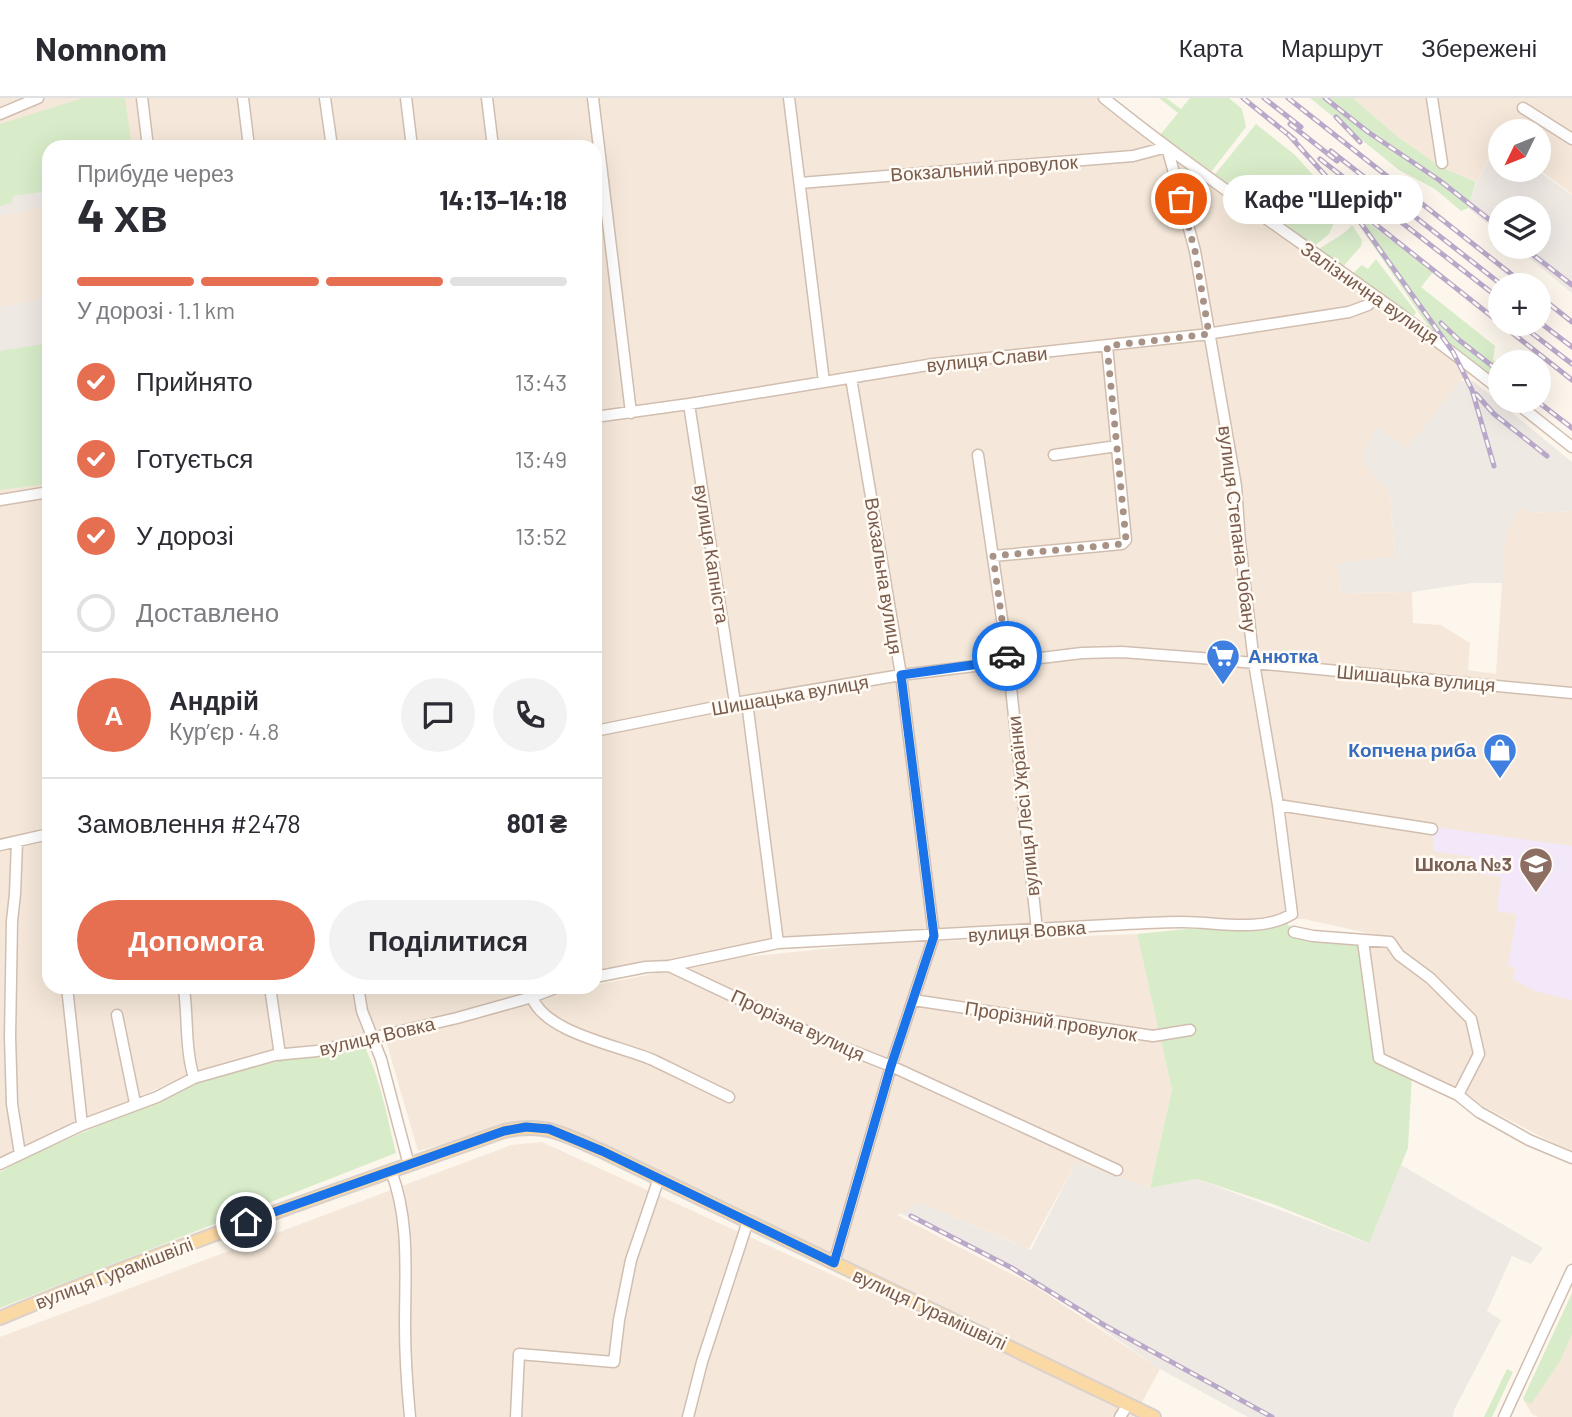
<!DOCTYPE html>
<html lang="uk">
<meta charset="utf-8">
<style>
:root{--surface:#fff;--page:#f2f2f3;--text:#2b2b33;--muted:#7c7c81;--line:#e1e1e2;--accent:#e76f51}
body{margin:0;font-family:Barlow,sans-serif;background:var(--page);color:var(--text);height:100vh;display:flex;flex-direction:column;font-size:26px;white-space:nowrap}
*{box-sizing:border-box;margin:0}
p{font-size:23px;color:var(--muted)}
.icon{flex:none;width:38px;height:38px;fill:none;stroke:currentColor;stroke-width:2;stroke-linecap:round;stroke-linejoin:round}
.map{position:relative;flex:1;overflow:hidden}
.side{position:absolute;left:42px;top:42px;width:560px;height:854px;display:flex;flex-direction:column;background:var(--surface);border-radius:21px;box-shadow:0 7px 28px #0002}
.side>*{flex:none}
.needle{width:46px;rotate:227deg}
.buttons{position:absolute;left:1488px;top:21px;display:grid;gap:14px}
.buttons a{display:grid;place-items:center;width:63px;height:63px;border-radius:50%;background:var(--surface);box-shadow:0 7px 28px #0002;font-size:35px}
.pin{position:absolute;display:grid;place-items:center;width:60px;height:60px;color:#fff;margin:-30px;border:4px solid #fff;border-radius:50%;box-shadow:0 2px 7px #0007}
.courier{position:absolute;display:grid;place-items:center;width:70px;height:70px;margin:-35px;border:5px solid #1a73e8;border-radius:50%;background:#fff;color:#222;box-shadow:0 2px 9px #0007}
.bubble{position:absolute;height:49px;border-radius:24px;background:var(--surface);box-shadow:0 7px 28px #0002;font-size:23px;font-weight:700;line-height:49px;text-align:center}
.headline em{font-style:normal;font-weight:700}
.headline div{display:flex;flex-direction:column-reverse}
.headline{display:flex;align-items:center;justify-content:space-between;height:119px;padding:0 35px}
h1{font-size:46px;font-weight:700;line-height:52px}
.bar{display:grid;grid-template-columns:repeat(4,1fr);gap:10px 7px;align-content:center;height:84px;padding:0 35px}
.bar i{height:9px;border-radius:5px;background:var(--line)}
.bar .on{background:var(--accent)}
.bar p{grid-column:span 4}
.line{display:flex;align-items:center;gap:18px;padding:0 35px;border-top:2px solid var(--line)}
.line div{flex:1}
.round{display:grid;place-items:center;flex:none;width:74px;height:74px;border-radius:37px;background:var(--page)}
ol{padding:0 35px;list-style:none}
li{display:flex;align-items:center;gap:21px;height:77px}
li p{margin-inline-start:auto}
li .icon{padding:7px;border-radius:50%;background:var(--accent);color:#fff;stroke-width:4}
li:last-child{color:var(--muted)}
li i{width:38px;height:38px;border:4px solid var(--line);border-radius:50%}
.action{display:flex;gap:14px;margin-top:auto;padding:14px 35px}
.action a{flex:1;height:80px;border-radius:42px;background:var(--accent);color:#fff;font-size:28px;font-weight:700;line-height:80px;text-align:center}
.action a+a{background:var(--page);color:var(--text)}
header{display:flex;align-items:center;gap:42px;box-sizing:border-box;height:98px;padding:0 35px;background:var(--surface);border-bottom:2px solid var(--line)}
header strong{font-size:33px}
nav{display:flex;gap:38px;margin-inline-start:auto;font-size:24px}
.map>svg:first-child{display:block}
.residential{fill:#f5e8da}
.industrial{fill:#efe9e4}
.education{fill:#f3e8fa}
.green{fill:#d8ecc9}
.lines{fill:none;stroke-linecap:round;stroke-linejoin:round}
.minor-casing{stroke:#d1beb0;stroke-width:13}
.major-casing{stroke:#dad1cd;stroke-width:16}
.minor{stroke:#fff;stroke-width:10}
.major{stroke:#fbd9a5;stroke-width:12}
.rail-casing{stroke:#b9a8c9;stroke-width:5}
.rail{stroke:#fffaf3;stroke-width:2.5;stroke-dasharray:8;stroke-linecap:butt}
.done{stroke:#a89285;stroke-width:7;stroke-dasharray:0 12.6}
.route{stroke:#1a73e8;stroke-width:9}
.labels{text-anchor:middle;stroke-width:5;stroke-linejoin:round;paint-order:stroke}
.street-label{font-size:19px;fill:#7a5c4d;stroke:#fffaf3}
.shop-label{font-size:19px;font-weight:bold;fill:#366cbe;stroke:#fffaf3;text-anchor:start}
.education-label{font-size:19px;font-weight:bold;fill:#785e54;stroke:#fffaf3;text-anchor:end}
</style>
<header>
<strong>Nomnom</strong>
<nav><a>Карта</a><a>Маршрут</a><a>Збережені</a></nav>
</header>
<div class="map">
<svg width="1572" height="1319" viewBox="0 0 1572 1319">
<rect width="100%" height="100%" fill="#fdf6ec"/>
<!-- residential -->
<path class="residential" d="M0,0H1097L1148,40L1471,274L1460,283L1407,351L1378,329L1364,367L1390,396L1395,459L1338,465L1340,495L1412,494L1413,525L1441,527L1470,545L1468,572L1496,576L1505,439L1520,409L1532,415L1572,413V1055L1382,955L1367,835L1304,821H1160L788,841L595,880V49H49V889H558L367,938L271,954L181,980L0,1061Z
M1353,0H1572V96L1538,71V33H1500V49L1495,48L1477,84L1441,69L1398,39Z
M1137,836L1172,992L1150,1090L1076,1064L1029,1151L921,1105L897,1117L1033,1187L1160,1271L1140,1308L668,1079L521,1025L418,1053L386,943L576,890L595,889V887L735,860L881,845Z
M542,1044L1036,1270L1134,1319H0V1239L511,1047Z
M1572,1197V1319H1538L1532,1316L1523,1301Z"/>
<!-- industrial -->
<path class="industrial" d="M1498,45L1500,46V72H1537L1572,97V195L1516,149H1538V110H1500V136L1468,110L1477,84Z
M49,93V108L0,118V108L12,105L13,98Z
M43,201L44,230L49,245L0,253V209Z
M1460,283H1473L1572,364V413L1532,415L1520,410L1505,439L1503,485H1472L1412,494L1340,495L1338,465L1395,458L1390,396L1364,367L1363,353L1377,328L1407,350Z
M1076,1064L1150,1090L1197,1081L1368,1145L1401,1067L1543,1150L1531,1166L1512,1158L1487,1213L1501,1222L1454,1312L1453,1319H1248L1160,1271L1030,1181L900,1115L921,1105L1031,1152Z"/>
<!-- education -->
<path class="education" d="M1434,729L1572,748V902L1535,893L1513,881L1516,869L1508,868L1517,816L1497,813L1501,779L1471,774L1472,759L1433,753Z"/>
<!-- green -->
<path class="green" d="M83,0H125L132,49H49V93L13,98L12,105L0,108V26Z
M1159,0H1166L1181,11L1190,0H1229L1242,11L1246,29L1211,74L1160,37L1178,15Z
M1310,0H1353L1398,39L1441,69L1476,84L1468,110L1461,113L1435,91L1399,72Z
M1256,26L1295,57L1322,87L1324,92L1318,102L1337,118L1329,136L1312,150L1215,76Z
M1186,69L1197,77L1198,83L1187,95L1180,74Z
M1346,108L1433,174L1421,189L1495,248L1493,262L1500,268V286L1431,232Z
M1352,127L1362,142L1361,148L1341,171L1316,153C1328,144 1343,138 1352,127Z
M1376,161L1416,214L1414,218L1352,176L1362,167L1368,171Z
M49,245V386L0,392V253Z
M1284,821L1294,834L1363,843L1379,960L1412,976L1408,1050L1369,1145L1273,1106L1197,1081L1150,1090L1172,992L1137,836Z
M365,949C381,983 387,1019 396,1055L0,1210V1074L25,1060L136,1011L157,1005L194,984L236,972L307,957H326Z
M1572,1195V1236L1560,1263L1531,1306L1523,1301Z
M1507,1271L1513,1274L1492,1319H1484Z"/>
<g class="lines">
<!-- minor casing -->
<g class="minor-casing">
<path id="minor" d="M142,0L148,49
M243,0L249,49
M325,0L332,49
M406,0L412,49
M487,0L493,49
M593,0L631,315
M789,0L824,284
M1104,0C1232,103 1372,189 1500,292
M1432,0L1442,65
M1523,10L1572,41
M0,16L38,0
M1514,303L1572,349
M689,306L735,605
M595,319L689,306L934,266L1200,237L1349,214L1368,207L1375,198
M978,357L1008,562L1037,832
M1054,357L1117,348
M0,402L49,394
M993,458L1122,446L1126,442L1107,248
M747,604L778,845
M595,633L735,605L901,577L1082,555L1122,554L1201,560L1572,595
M1278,707L1432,731
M17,744L15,796L12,823L10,939L12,1006L20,1056
M0,747L49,736
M1294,834L1313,838L1390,844L1399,857L1430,880L1471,921L1479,956L1458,997
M1363,843L1379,960L1458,997L1479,1014L1529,1042L1572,1060
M669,868L825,942L891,968L1117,1072
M595,879L646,869L669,868L778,845L1127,826C1146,825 1164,824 1183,824C1217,824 1261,835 1292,816L1278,707L1254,565L1240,444L1236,388L1195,153L1167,49L1133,58L800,85
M67,889L82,1027
M270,889L280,957
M358,889L362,913L381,961L409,1067
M184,891C188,920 185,951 194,980
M532,899C545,936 623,948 655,963C680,975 704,987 729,999
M913,902L1153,938L1190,932
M117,917L135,1005
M0,1066L82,1027L157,999L194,980L275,957L317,953L457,920L532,899L558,889
M391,1073C410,1122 405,1176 405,1227C405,1258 407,1288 410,1319
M834,1165L891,968L934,838L901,577L851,280
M516,1319L519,1256L614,1264L619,1222L631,1162L659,1080
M688,1319L702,1264L748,1123
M1120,1319L1128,1306
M1504,1319L1572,1172"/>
</g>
<!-- major casing -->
<g class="major-casing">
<path id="major" d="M0,1220C165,1151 335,1093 504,1033C547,1024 564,1037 602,1053L1154,1319"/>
</g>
<!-- minor -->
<use href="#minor" class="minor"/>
<!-- major -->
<use href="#major" class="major"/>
<!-- rail casing -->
<g class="rail-casing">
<path id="rail" d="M1243,0L1295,42
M1264,0L1301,29
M1288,0L1525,187
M1325,0L1368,34L1439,82L1500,130
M1336,19L1360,44
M1290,26L1337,63
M1288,36L1333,86L1453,254L1472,292L1494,368
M1331,53L1502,187
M1320,61L1500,201
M1360,114L1500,225
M1523,149L1572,187
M1538,197L1572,224
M1538,223L1572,249
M1441,225L1459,242L1500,274
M1501,226L1572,282
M1520,226L1572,266
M1476,296L1494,316L1547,358
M1537,303L1572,330
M911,1118L1012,1170L1104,1227L1272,1319"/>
</g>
<!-- rail -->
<use href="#rail" class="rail"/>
</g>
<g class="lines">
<!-- done -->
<path class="done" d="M1007,558L993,458L1122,446L1126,442L1107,248L1209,236L1195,153L1181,101"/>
<!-- route -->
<path class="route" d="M246,1124L504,1033L526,1029L549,1031L602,1053L834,1165L891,968L934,838L901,577L1008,562L1007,558"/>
</g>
<!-- icons -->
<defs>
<g id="supermarket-pin" transform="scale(1.75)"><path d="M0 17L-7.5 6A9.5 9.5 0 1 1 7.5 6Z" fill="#3f7fe0" stroke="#fffaf3"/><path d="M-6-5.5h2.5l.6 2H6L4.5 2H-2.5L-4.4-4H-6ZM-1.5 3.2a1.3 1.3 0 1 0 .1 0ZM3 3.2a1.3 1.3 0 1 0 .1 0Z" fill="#fff"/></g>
<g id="shop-pin" transform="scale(1.75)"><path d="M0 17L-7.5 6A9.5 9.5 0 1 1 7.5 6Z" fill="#3f7fe0" stroke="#fffaf3"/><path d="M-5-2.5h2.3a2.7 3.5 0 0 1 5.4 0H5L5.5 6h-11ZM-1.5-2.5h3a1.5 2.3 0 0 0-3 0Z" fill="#fff"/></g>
<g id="school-pin" transform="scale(1.75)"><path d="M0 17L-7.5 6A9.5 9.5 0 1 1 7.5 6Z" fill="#8d6e63" stroke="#fffaf3"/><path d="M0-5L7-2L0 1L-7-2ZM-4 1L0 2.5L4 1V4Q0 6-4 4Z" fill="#fff"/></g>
</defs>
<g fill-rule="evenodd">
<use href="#supermarket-pin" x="1223" y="558"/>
<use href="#shop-pin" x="1500" y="652"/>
<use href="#school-pin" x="1536" y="766"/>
</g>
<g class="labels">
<!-- street labels -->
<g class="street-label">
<text transform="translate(984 70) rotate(-4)" y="7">Вокзальний провулок</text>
<text transform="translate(1370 195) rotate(35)" y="7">Залізнична вулиця</text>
<text transform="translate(987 261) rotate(-6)" y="7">вулиця Слави</text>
<text transform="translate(1238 431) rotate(83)" y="7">вулиця Степана Чобану</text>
<text transform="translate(712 456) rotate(81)" y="7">вулиця Капніста</text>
<text transform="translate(884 478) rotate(81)" y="7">Вокзальна вулиця</text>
<text transform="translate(1416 580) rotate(5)" y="7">Шишацька вулиця</text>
<text transform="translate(790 597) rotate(-10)" y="7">Шишацька вулиця</text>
<text transform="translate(1023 708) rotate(-96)" y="7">вулиця Лесі Українки</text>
<text transform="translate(1027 833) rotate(-4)" y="7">вулиця Вовка</text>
<text transform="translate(1051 923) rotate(9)" y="7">Прорізний провулок</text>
<text transform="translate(798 927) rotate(25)" y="7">Прорізна вулиця</text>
<text transform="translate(377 938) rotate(-13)" y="7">вулиця Вовка</text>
<text transform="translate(114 1175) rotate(-21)" y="7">вулиця Гурамішвілі</text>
<text transform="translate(930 1211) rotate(25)" y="7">вулиця Гурамішвілі</text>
</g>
<!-- shop labels -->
<g class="shop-label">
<text x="1248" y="565">Анютка</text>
<text x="1476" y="659" text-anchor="end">Копчена риба</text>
</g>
<!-- education labels -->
<g class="education-label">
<text x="1512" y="773">Школа №3</text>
</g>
</g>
</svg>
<div class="buttons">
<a><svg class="needle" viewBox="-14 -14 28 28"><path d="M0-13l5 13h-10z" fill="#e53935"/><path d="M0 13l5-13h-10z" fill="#7c7c81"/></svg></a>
<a><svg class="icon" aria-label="layers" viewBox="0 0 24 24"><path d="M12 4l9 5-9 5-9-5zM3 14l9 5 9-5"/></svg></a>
<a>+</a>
<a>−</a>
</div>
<div class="pin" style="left:1181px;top:101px;background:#ea580c"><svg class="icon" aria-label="bag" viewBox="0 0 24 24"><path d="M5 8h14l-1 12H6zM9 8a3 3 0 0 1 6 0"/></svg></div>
<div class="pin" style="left:246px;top:1124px;background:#1f2937"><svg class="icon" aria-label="home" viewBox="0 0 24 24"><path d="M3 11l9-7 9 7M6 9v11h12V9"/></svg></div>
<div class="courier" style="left:1007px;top:558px"><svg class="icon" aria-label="car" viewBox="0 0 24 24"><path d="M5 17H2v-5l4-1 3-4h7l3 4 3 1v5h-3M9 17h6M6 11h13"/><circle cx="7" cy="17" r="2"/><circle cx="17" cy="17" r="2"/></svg></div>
<div class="bubble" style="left:1223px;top:77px;width:200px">Кафе &quot;Шеріф&quot;</div>
<section class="side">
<div class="headline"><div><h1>4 хв</h1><p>Прибуде через</p></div><em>14:13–14:18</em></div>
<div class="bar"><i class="on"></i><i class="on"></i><i class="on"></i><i></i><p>У дорозі · 1.1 km</p></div>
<ol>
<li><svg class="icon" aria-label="check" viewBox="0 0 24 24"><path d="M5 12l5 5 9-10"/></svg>Прийнято<p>13:43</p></li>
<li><svg class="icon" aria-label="check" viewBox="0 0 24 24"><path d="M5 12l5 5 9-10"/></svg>Готується<p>13:49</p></li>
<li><svg class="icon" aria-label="check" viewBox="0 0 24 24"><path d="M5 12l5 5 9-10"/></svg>У дорозі<p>13:52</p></li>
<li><i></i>Доставлено</li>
</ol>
<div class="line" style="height:126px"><b class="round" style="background:var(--accent);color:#fff">А</b><div><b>Андрій</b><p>Кур’єр · 4.8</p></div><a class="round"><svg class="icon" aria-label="chat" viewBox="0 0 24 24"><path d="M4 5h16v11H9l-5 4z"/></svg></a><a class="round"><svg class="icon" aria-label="phone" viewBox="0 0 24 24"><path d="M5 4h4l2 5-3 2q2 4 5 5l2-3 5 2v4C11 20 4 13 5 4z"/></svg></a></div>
<div class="line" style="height:91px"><div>Замовлення #2478</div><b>801 ₴</b></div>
<div class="action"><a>Допомога</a><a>Поділитися</a></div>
</section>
</div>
